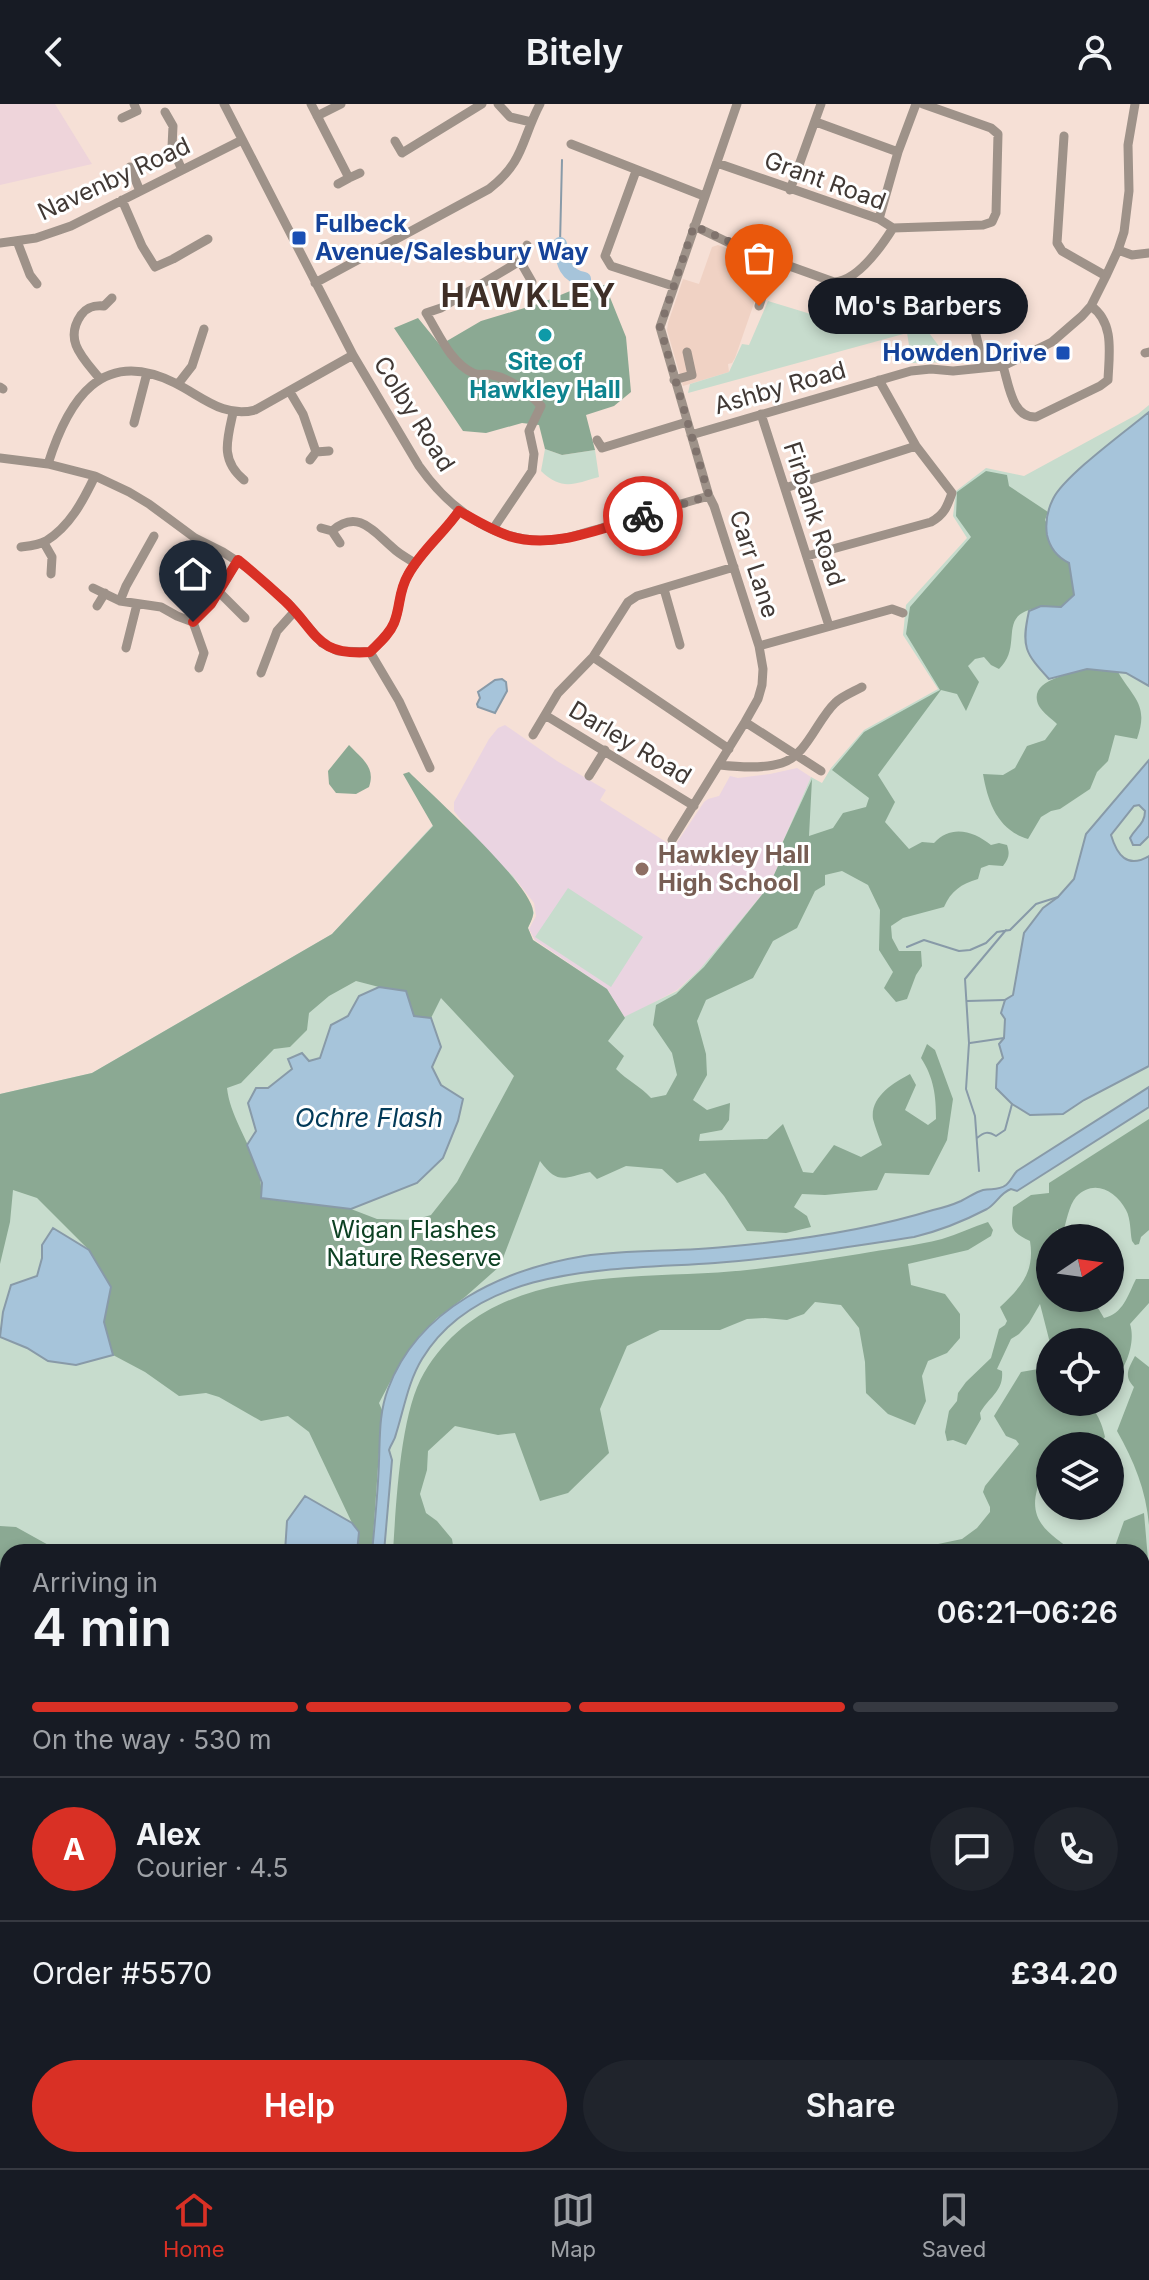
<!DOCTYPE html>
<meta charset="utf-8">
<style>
:root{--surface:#171b24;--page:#20242c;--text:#f1f3f6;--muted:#9ea1a6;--line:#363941;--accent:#d93025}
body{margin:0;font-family:Inter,sans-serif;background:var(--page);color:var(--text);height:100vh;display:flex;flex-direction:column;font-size:30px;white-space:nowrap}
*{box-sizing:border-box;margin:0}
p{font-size:26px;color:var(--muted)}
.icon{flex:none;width:44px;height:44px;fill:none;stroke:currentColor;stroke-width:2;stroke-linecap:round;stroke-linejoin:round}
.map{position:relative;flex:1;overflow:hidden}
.sheet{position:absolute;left:0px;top:1440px;width:1150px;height:624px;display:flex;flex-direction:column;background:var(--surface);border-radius:24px 24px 0 0;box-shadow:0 4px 12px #0003}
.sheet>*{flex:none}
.needle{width:52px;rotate:77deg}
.buttons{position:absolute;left:1036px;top:1120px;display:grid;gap:16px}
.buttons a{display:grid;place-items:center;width:88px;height:88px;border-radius:50%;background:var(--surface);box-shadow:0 4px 12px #0003;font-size:40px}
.pin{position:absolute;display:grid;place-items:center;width:68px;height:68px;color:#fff;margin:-82px -34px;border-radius:50% 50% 50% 0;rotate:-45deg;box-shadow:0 0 8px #0007}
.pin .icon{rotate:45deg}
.courier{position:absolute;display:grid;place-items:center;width:80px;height:80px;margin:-40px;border:6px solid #d93025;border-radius:50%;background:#fff;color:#222;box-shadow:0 2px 10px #0007}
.bubble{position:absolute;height:56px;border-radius:28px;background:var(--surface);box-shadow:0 4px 12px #0003;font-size:26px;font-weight:600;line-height:56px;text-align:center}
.head em{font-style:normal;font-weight:600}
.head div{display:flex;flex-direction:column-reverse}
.head{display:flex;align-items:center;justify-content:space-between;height:136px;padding:0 32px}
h1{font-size:52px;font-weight:600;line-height:60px}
.bar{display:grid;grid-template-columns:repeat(4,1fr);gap:12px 8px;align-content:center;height:96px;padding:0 32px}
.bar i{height:10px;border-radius:6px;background:var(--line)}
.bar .active{background:var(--accent)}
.bar p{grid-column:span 4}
.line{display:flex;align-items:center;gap:20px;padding:0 32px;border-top:2px solid var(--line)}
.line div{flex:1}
.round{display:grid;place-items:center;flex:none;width:84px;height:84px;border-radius:42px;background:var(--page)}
.cta{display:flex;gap:16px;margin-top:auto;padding:16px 32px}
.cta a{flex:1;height:92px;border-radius:48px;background:var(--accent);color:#fff;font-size:32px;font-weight:600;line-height:92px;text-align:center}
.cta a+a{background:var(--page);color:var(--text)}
header{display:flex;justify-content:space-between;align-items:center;height:104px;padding:0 32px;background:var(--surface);font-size:36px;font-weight:600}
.menu{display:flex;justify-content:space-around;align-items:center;height:112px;border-top:2px solid var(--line);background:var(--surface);font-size:22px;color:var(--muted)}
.menu a{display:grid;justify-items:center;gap:4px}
.menu .active{color:var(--accent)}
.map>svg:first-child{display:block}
.built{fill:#f0d2c4}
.industrial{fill:#eed4da}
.education{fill:#ead4e1}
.green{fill:#c7dccd;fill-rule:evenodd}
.forest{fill:#8ba993;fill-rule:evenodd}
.water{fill:#a6c4da;stroke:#889aa8;stroke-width:2}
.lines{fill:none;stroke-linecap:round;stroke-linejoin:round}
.stream{stroke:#889aa8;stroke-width:2}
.river{stroke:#a6c4da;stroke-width:14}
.street{stroke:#9e9289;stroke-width:9}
.rail{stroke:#564c48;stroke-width:2;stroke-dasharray:12 6;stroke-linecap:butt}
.done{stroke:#80736d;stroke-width:8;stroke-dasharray:0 14.4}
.route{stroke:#d93025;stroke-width:10}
.transit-dot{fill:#1a4fb4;stroke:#fff;stroke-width:3}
.culture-dot{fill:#0f9aa8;stroke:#fff;stroke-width:3}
.education-dot{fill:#8d6e63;stroke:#fff;stroke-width:3}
.labels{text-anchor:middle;stroke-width:6;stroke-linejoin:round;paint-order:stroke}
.street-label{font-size:24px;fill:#413935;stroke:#fff}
.transit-label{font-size:24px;font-weight:bold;fill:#164399;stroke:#fff;text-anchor:start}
.culture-label{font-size:24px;font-weight:bold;fill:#0d838f;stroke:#fff}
.education-label{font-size:24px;font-weight:bold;fill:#785e54;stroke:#fff;text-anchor:start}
.park-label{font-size:24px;fill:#0d4123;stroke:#fff}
.water-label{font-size:26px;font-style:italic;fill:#023a58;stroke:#fff}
.district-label{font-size:32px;font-weight:bold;letter-spacing:2px;fill:#3e2e26;stroke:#fff}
</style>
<header><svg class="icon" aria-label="back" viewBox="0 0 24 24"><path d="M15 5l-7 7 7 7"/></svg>Bitely<svg class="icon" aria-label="person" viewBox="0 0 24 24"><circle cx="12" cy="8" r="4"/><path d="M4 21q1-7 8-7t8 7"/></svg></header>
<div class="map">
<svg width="1149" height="2064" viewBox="0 0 1149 2064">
<rect width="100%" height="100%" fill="#f6e0d6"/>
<!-- built -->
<path class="built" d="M718,141L768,159L735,254L732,259L728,260L729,268L683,282L667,226L668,219L683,175L699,180L712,143Z"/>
<!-- industrial -->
<path class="industrial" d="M0,0H55L92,60L0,81Z"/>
<!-- education -->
<path class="education" d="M505,621L557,657L606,686L600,696L674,743L704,698L708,695L719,692L730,672L738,674L770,670L797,664L811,673L781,742L778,762L769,782L700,865L677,886L625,914L607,885L535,836L529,825L536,812L534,799L513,772L480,741L454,707V698L489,635L498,624Z"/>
<!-- green -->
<path class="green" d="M768,197L850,222L890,221L914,209L951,258L912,259L907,229L688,289L690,280L729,268L742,240L749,241Z
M1149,301V2064H181V2056H1142V1448H8V1638L0,1634V990L92,969L332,830L433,721L480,741L513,772L531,800L534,809L528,824L533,836L607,885L624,913L677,887L700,865L769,782L778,762L781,742L811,673L822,679L831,664L864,626L938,585L903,531L906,501L967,434L953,412L956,387L986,364L1024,372L1138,310ZM1050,1134H1110V1194H1050ZM1050,1238H1110V1298H1050ZM1050,1342H1110V1402H1050Z
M545,345L562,351L595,346L599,373C574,380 562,387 541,367Z
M568,784L643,833L611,883L535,833Z"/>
<!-- forest -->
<path class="forest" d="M605,181L626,233L631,288L614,302L586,311L595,346L562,351L545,345L539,321L522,319L486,329L463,327L394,224L418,214L440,241L481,217L541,199L580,183Z
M986,367L1007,371L1009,382L1048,408L1045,416L1069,459L1074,491L1061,503C986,501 1028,538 999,565L991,561L984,553L975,555L968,562L979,578L966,607L957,590L941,586L878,671L895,698L885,718L909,745L922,738L934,739C951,720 974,727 991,741L999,739L1007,741C1010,750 1009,754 1003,762L989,761L981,764L978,775C961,780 951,787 944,803L903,814L891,822L892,834L899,847H921L922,862L916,871L907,895L896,898L884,884L893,868L879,846L880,806L868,781L842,767L825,771V781L815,787L797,824L773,837L753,874L706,896L697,917L706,950L707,971L693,996L707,1006L730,999L729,1016L722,1026L700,1030L699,1037L767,1035L783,1020L803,1068L813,1069L834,1041L861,1053L882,1041C879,1033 875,1023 873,1015C870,993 893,979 910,970L916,981L905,1006L928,1021L936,1015C936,992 934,974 921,954L927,940L935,946L953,995L947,1036L929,1071L885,1069L877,1086L825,1091L802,1090L794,1103L807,1112L811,1123L786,1129L747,1127L724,1092L705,1069L677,1079L662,1065L626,1062L597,1075L590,1068C563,1074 558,1081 540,1057L500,1162L465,1193L437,1214L420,1231L399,1261L379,1299L382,1306L372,1448H357L359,1428L352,1419L309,1328L288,1312L261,1317L219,1293L206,1289L179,1292L145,1268L113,1251L104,1218L111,1183L89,1146L37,1094L13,1086L10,1118L0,1160V990L92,969L332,830L433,722L403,670L409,668C432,691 531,780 533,807C534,813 530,819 528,824L533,836L607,885L625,914L608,937L624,952L616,965C628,977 640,982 651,994L666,991L677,971L672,949L653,921L656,901L676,890L704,863L769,782L778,762L781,742L812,675L809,732L833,724L843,709L866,703L869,694L832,666L864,628L940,586L906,530L910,503L971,433L956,412L957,388ZM356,877L379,883L413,912L431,914L441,894L514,972L457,1078L431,1111L414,1116L377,1115L351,1105L261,1094C265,1057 231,1021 227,984L241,979L274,945L290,943L307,926L309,909L329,892Z
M1087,565L1118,568C1134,595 1149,601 1137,635L1115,631L1108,657L1097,668L1090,685L1060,705L1051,707L1041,713L1028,735C998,726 988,699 983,670L1003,671L1015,664L1027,642L1045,636L1057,620C1052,615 1043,609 1039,602C1026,576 1071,570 1087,565Z
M349,641C362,655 376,663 369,683L356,690L336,689L329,680L328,667Z
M1149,1015V1126L1141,1133L1139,1140L1135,1141L1132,1137C1130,1128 1131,1115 1126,1106C1116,1087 1094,1074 1076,1093C1069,1101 1066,1119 1063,1129L1057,1125L1056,1134H1050V1194H1092L1104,1214C1123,1210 1128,1191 1136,1175H1149V1199L1130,1220C1136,1238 1126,1267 1110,1279V1238L1050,1239L1040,1200L1029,1219L1019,1230L1011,1235L997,1265L1002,1267C1004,1287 989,1293 980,1309L981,1315L966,1341L953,1336L947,1337L945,1328L949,1307L957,1297L958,1289L966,1278L991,1254L999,1225L1005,1221L1007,1217L1000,1203C1021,1183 1035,1168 1030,1137C1010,1127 1011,1125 1013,1103L1031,1091L1049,1089V1079Z
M988,1118L993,1126L991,1132L968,1146L908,1160L911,1181L945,1190L960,1210V1234L947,1249L928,1257L922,1272L926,1297L915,1321L888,1310L866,1289L865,1258L859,1224L841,1201L815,1198L804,1210L787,1216L765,1214L747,1215L720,1226H660L627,1242L600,1305L609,1349L568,1389L540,1397L515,1329L498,1331L455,1322L428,1347L427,1366L420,1390L426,1409L437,1417L452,1435L454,1448H393C396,1401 400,1309 424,1269C493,1153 643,1179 756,1165C791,1161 825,1155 859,1150C886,1145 915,1142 942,1135C958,1130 973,1123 988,1118Z
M1135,1252L1149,1263V1421C1146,1386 1134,1357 1117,1327L1134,1283C1123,1272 1129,1264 1135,1252Z
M1050,1263V1298H1087C1097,1308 1102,1319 1105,1333L1101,1339L1093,1341L1080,1338L1073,1342H1050V1359L1045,1361C1044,1370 1039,1377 1037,1386C1028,1419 1052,1431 1074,1448H918L919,1444L962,1435L977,1424L990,1408V1403L983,1388L985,1382L1019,1340L1016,1336L1006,1332L994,1312L1021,1268Z
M1144,1409L1149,1467V1561L1142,1554V1448H1113L1124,1417Z
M0,1422L16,1423L61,1448H8V1774L0,1775Z
M1149,1797V2064H978L956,2056H1142V1798Z
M651,2056H743L740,2064H661Z"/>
<!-- water -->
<path class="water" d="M1149,308V582L1126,569L1087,565L1049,575C1025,549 1021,543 1029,507L1041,502L1061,503L1074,491L1069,459C1057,453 1050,445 1047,431C1045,418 1047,407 1053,395C1064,372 1126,327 1149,308Z
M502,575L506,578L507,587L495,609L478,603L477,600L480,594L478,588L495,576Z
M1149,656V732L1140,741H1133L1130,734C1136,723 1145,720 1145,707L1139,701L1134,702L1111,731C1117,751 1127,765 1149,752V962L1084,996L1063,1010L1030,1011L1012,1000L996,984L997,961L1003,954L999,940L1004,934L1005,915L1001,909L1005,896L1013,891L1024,829L1043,804L1058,793L1074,775L1086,730Z
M379,883L406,887L414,912L431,914L441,943L432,963L441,981L463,995L458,1017L443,1054L417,1079L351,1105L261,1094L262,1079L247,1041L256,1027L248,999L256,984H268L292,965L288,955L302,949L309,957L320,954L331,921L348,912L359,892Z
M1149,983V1003L1017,1087L1011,1085C1000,1089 997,1099 987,1105C964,1117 939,1127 914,1133C848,1143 782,1154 715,1159C618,1166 480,1159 422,1255C408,1278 404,1305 396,1330C395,1336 391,1340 389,1346L392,1356L384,1448H372C375,1418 378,1387 379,1357C380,1332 379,1309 388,1285C418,1204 504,1165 584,1152C630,1145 678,1148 724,1143C794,1137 865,1127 933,1106C942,1104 952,1101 961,1097C969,1093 976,1088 983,1086C992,1084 998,1087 1006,1081C1011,1077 1013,1071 1017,1067Z
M53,1124L89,1146L111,1183L104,1218L113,1251L76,1261L48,1257L27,1244L0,1233L3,1208L11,1181L37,1172L42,1154V1141Z
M305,1392L352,1419L359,1428L357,1448H285L287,1417Z
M0,1780L8,1785V1871L0,1866Z
M220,2056H376L373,2064H219Z"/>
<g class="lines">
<!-- stream -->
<path class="stream" d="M560,140L562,56
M907,843L924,836L959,847L970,846L986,839L997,828L1010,826L1036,800L1058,793
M967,897L1005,896
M970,939L1004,934
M977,1034C984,1028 988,1027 996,1032L1005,1026L1012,1000
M979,1067L975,1012L966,985L969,939L965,875L1006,826"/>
<!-- river -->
<path class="river" d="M560,140C563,157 564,172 584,175"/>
<!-- street -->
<path class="street" d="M224,0L353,251L419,362C450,406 497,441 554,436C572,434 590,427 608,422C642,412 675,401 709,392
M311,0L349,74L360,69
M498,0L510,13L531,18
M165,8L173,22L172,43L182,66
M317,12L341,0
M122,14L137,7L134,0
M816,18L898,48
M1064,32L1057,139L1062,147L1106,172
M395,37L402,49L482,0
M571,40L704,92
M717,59L879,115L893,124L983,121L992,118L996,109L998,30L991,24L923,0
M130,63L140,87
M636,67L605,152L611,162L673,182
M338,80L349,74
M790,86L821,0
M122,96L142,142L155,163L173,155L208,135
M879,115L898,48L916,0
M694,122L742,145L834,178C857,177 881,143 893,124
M17,137L30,171L37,180
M0,139L36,134L71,122L242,36
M1118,146L1132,151L1149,149
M520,157L527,141
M315,179L489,85C525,57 521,36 540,0
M759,202L774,157
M1145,249L1149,248
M1003,262C1009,281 1012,314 1036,313L1100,282L1108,276C1109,250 1115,219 1091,202
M984,263L968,199L999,198
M100,275C84,255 63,237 81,211C87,203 94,201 104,202L112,194
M674,276L692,271L687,248
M178,280L192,262L204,225
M0,283L3,285
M290,288L303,310L316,348
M233,309C227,336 220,356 244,376
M761,310L829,522
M134,319L147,269
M691,331L911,267L931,265L953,267L1003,262L1052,238L1082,212L1091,202L1106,172L1118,146L1124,128L1129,87L1128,41L1135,0
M597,336L602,344L687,318
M0,354L48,360L95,372L129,388L149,400L195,434L223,448L249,465L288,499L322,539L338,547L370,548C379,539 389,531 394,519C401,502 398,488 408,471C421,447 444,429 459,407
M310,356L316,348L329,347
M48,360C68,296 102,242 175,279C203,293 223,314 255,306L353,251
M785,384L916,342
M321,424L332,427L340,439
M493,425L532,367L534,350L529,327L541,302C530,289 509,274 492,271C486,269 479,272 473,269C450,258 439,230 426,209L441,204L520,157L532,178
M332,427C358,404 374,428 393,444C399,450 407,454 415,459
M44,439L52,453L51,470
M21,443C29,442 39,441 46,437C70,422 83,397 95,372
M807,452L931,418C944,411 947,403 952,389L916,342L879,276
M93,484L120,497L161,503L177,512L193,518L211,500L238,456
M664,485L680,541
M219,488L245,514
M120,497L126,482L154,432
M97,502L105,489
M193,518L204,549L199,564
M759,542L892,505L903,509
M126,544L137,500
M370,548L399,597L430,664
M593,553L729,645
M261,569L277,527L294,508
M545,611L694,702
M745,618L821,667
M533,631L558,589L593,553L628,498L637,492L734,463
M720,661C739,663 763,665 782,659C807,651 817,616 835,599C842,592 853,588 862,583
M589,672L605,646
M672,736L745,618L758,595L762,581L763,565L759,542L714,402L709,392L660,223L737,0"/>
<!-- rail -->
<path class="rail" d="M0,1640L8,1644
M853,2056L863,2064
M940,2056L962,2064"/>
</g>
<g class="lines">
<!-- done -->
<path class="done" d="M643,412L709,392L660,223L694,122L774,157L759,202"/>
<!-- route -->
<path class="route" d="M193,518L211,500L238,456C254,469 270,483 285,497C318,528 315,552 370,548C379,539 389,531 394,519C401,502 398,488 408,471C421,447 444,429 459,407C475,416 491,426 509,432C554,446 601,424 643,412"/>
</g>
<!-- markers -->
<g class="transit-dot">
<rect x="291" y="126" width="16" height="16" rx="4"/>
<rect x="1055" y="241" width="16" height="16" rx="4"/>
</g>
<circle class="culture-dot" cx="545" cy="231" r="8"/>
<circle class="education-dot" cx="642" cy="765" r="8"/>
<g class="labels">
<!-- street labels -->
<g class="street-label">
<text transform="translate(114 75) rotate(-25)" y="8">Navenby Road</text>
<text transform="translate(825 77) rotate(20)" y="8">Grant Road</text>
<text transform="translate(780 284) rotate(-16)" y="8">Ashby Road</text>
<text transform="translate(414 310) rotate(58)" y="8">Colby Road</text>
<text transform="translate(814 410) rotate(72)" y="8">Firbank Road</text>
<text transform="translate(754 460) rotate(72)" y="8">Carr Lane</text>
<text transform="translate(630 639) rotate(31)" y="8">Darley Road</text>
</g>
<!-- transit labels -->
<g class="transit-label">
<text x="315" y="128">Fulbeck<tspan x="315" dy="28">Avenue/Salesbury Way</tspan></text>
<text x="1047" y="257" text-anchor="end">Howden Drive</text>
</g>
<!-- culture labels -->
<g class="culture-label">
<text x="545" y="266">Site of<tspan x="545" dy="28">Hawkley Hall</tspan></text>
</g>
<!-- education labels -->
<g class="education-label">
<text x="658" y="759">Hawkley Hall<tspan x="658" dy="28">High School</tspan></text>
</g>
<!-- park labels -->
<g class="park-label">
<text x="414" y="1134">Wigan Flashes<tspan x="414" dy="28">Nature Reserve</tspan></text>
</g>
<!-- water labels -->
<g class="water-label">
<text x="369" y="1023">Ochre Flash</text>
</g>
<!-- district labels -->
<g class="district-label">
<text x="529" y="203">HAWKLEY</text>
</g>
</g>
</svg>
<div class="buttons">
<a><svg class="needle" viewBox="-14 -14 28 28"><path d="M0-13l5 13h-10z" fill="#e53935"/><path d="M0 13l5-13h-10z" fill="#9ea1a6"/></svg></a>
<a><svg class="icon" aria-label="locate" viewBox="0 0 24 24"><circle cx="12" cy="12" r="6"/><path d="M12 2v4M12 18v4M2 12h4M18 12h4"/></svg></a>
<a><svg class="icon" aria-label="layers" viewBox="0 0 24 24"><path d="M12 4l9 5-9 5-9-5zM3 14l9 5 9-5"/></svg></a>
</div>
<div class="pin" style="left:759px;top:202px;background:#ea580c"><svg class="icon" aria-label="bag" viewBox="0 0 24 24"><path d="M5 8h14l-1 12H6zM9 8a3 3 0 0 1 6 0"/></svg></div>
<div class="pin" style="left:193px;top:518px;background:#1f2937"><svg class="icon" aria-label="home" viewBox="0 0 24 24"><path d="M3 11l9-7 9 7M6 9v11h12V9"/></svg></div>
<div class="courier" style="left:643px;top:412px"><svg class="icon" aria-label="bike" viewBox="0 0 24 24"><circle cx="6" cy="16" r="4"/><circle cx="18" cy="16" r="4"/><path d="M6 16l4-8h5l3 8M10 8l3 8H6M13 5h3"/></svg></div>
<div class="bubble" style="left:808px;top:174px;width:220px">Mo's Barbers</div>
<section class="sheet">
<div class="head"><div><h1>4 min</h1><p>Arriving in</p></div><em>06:21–06:26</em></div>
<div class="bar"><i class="active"></i><i class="active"></i><i class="active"></i><i></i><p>On the way · 530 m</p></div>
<div class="line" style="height:144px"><b class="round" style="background:var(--accent);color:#fff">A</b><div><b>Alex</b><p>Courier · 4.5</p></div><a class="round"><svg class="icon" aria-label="chat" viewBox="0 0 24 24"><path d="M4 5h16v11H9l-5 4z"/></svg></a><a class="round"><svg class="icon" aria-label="phone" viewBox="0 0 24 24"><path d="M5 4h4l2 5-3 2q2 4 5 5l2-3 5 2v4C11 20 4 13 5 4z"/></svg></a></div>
<div class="line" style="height:104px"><div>Order #5570</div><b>£34.20</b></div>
<div class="cta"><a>Help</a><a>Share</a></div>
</section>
</div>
<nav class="menu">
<a class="active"><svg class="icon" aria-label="home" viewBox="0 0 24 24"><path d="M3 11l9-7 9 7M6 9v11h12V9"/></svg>Home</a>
<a><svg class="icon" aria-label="map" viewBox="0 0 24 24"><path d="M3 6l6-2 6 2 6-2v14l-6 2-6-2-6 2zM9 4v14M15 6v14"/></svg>Map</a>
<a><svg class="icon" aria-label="saved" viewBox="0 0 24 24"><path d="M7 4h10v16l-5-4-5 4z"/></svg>Saved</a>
</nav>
